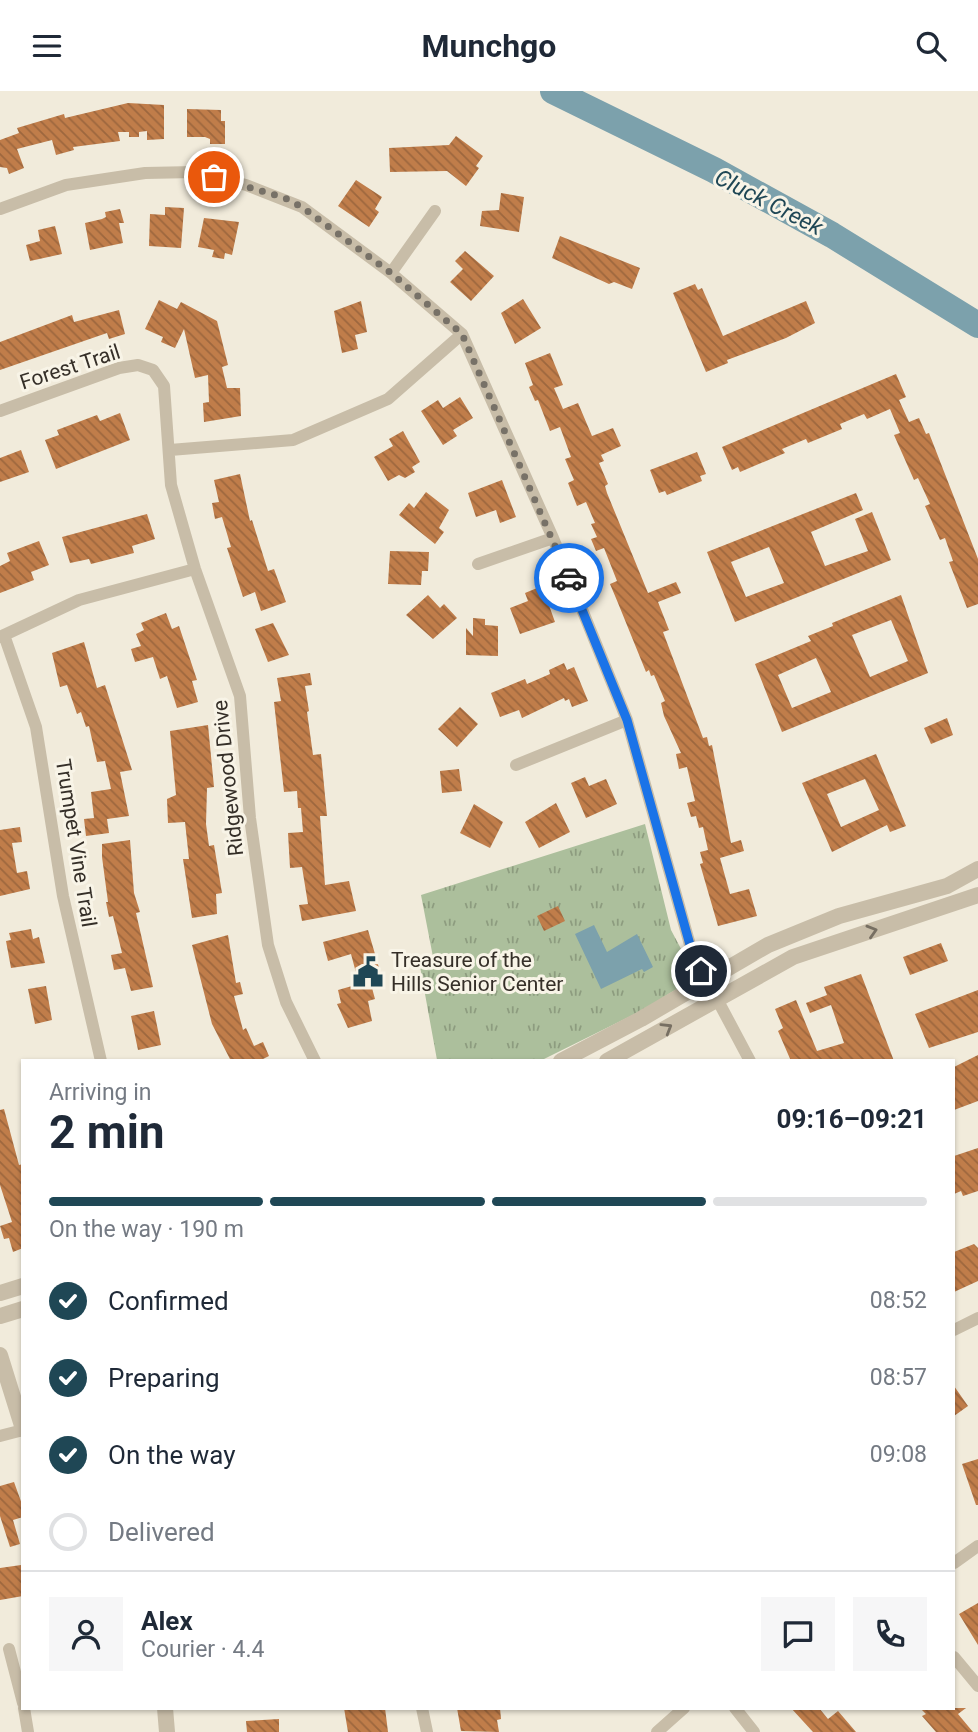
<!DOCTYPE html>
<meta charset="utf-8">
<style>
:root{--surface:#fff;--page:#f6f6f7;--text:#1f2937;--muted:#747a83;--line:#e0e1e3;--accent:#1f4755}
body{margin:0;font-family:Roboto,sans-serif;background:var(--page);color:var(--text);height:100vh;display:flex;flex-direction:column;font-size:26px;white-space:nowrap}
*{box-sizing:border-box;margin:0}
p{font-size:23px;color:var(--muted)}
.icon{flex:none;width:38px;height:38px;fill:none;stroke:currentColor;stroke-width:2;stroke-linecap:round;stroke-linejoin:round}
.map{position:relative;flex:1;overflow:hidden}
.panel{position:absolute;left:21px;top:968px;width:934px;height:651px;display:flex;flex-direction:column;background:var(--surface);border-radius:0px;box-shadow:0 2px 5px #0004}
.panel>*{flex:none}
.pin{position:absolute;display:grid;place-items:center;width:60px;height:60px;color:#fff;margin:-30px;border:4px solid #fff;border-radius:50%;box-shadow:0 2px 7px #0007}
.courier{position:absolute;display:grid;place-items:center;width:70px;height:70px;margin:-35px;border:5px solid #1a73e8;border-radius:50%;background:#fff;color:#222;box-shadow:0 2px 9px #0007}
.summary em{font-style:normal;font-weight:700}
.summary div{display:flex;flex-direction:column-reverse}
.summary{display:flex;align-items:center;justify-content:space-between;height:119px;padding:0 28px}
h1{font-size:46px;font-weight:700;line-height:52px}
.bar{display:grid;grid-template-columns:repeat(4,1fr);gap:10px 7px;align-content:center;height:84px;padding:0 28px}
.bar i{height:9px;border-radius:5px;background:var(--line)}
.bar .selected{background:var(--accent)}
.bar p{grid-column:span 4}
.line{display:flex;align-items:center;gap:18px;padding:0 28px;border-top:2px solid var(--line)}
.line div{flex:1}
.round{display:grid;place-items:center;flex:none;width:74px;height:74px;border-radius:0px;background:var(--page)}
ol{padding:0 28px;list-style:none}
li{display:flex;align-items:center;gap:21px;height:77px}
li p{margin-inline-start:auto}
li .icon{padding:7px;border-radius:50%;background:var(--accent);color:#fff;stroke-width:4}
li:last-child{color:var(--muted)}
li i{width:38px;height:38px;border:4px solid var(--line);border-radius:50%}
header{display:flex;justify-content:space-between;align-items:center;height:91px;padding:0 28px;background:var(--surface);font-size:32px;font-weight:700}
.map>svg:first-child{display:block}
.park{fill:url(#park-tufts)}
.water{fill:#7ca1ac}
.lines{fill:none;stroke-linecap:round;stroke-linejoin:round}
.river{stroke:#7ca1ac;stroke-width:26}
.building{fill:url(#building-back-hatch);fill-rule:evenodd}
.minor{stroke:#c8bda8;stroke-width:12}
.tertiary{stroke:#c8bda8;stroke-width:16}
.oneway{stroke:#776f62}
.done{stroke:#777167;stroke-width:7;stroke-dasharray:0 12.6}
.route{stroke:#1a73e8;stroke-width:9}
.labels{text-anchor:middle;stroke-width:6;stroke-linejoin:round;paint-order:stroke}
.street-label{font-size:21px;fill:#352f28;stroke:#f8f4e7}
.poi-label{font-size:21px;fill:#352f28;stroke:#f8f4e7;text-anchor:start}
.water-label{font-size:23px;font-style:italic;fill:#1f4755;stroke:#f8f4e7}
</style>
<header><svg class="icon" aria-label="menu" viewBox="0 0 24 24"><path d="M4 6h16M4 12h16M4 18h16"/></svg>Munchgo<svg class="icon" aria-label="search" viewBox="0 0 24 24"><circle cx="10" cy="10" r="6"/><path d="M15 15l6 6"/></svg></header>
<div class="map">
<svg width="978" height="1641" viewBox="0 0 978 1641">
<defs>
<pattern id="park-tufts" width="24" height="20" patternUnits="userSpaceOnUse" patternTransform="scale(1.75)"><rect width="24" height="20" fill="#acbf9c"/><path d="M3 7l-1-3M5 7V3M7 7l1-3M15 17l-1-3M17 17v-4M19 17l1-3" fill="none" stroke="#8d9c7f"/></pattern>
<pattern id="building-back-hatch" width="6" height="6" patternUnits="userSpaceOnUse" patternTransform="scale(1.75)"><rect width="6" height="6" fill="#c07d4a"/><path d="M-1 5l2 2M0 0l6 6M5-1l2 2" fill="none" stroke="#9d673e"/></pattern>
</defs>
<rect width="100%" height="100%" fill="#f1ebdb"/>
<!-- park -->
<path class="park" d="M645,733L671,839L696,886L643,919L542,969H437L419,870L433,866L421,804Z"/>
<!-- water -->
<path class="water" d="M594,834L607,861L637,843L653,876L644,881L642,878L601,898L575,843Z"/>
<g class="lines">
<!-- river -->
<path class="river" d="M553,0L714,79L832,144L978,234"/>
</g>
<!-- building -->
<path class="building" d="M128,12L164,14V48L147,49V40L139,41V46H129V41H118L120,50L73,56L74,59L56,64L52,49L17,58L24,77L9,83L7,77L0,76V49L19,42L17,37L64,23L65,27Z
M187,18L221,19V30H225V53H210V48L205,46H187Z
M456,45L483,65L476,75L479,77L466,95L447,80L390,81L389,57L449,54Z
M356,89L382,106L375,118L379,121L369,136L338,115Z
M501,102L524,106L519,141L480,135L482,120L499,119Z
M165,116L184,117L181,157L149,155L150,123L165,124Z
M120,118L124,132H119L123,152L90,159L85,132L102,128L106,126L105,121Z
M204,127L239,131L232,164L225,162L224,168L212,166L214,159L198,156Z
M55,135L62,163L30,170L26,154L40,150L38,139Z
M560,145L640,177L632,198L614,191L609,193L552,167Z
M465,160L494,185L471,210L450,191L463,178L455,170Z
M695,193L698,199L702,197L723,245L806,210L815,232L786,247L727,269L728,272L706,281L673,202Z
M523,208L541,237L515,253L501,222Z
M159,209L177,218L181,211L217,230L228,274L222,276L227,297H240L241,325L204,331L203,312L209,311L208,284L195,287L184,238L175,257L161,251L163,246L145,238Z
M361,210L367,241L355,244L358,258L342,262L334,220Z
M119,219L125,243L109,248L107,242L0,279V251L72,224L74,231Z
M550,262L563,294L554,297L563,318L578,312L592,345L613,337L621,355L601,364L604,370L599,372L608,393L605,395L607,402L648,502L676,491L681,502L658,511L669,539L663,541L703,647L707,646L709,655L712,654L731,752L741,749L744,760L720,767L730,803L749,798L757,825L718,835L700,773L703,772L700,761L708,759L703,736L699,737L696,725L691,726L687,712L695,710L687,676L679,678L676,663L681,662L664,625L661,612L665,610L654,584L651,585L649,579L646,581L618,512L610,493L617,490L604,457L596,460L591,448L597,446L591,433L595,432L586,411L577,415L568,392L574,389L565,368L571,366L560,336L550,340L538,309L535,310L529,296L533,294L525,272Z
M896,283L906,306L899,309L909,331L919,327L926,343L929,342L978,468V513L967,517L949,471L953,470L945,447L940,449L925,415L930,413L918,387L914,389L894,344L900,342L890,318L867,328L864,323L840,333L842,338L808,352L806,348L782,358L785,362L740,381L738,376L732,379L722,356Z
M460,306L473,327L453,339L457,345L443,354L421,320L438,309L443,317Z
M120,322L130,349L56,378L45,349L59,344L57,339L97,324L100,330Z
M403,340L420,371L412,376L415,381L405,387L399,384L388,390L374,366L393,355L389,348Z
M21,359L29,381L0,391V367Z
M697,361L706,383L700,385L702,390L667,404L665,400L659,402L650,379Z
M240,383L250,430L252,429L268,480L274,478L286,511L261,520L255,501L243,506L227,457L231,456L222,426L215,428L212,412L219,411L214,389Z
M502,389L516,426L500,432L496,419L476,426L468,402Z
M426,401L449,419L439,437L444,441L435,453L399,424L409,412L414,417Z
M856,402L863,419L811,441L825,475L868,460L855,428L872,421L891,469L735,531L707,461ZM769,456L784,492L746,506L731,471Z
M147,423L155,448L132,455L134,462L91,473L89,468L70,472L62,446Z
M39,450L49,474L31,481L34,489L0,502V475L10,470L7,462Z
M390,460L429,461L428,480H422L421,494L388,493Z
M542,495L555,531L520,543L510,517L528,510L525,502Z
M428,504L440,517L444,513L457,527L433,548L406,524Z
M901,504L928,582L782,641L755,573L811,550L808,545L833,535L832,532ZM891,529L908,570L870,586L852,544ZM816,567L831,601L792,617L778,584Z
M166,522L172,538L179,535L197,589L192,590L198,611L177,617L167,585L160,588L153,566L135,571L131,558L141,555L136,543L144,539L141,532Z
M473,527L485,528V534L498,535V565L466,564V537L473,545Z
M273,532L289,564L268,571L255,538Z
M84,551L97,597L105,594L132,679L120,681L129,725L107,728L109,742L86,745L84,728L94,727L91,701L111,698L105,670L97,671L89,635L86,636L81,621L77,623L67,594L60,596L52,562Z
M564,572L567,579L574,576L588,610L572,616L569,608L565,610L564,607L522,627L519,619L500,626L491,602L525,588L527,593L550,583L549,579Z
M310,582L312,594L305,595L309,620L307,621L313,664L321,663L327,725H320L325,794L349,790L356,820L302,830L299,814L308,813L302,776L290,777L288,742L303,741L301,717H298L297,700L284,701L274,611L281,610L277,587Z
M460,616L478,633L457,656L438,638Z
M947,627L953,644L931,653L924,637Z
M208,634L214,696L207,697L206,733L209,755L214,754L222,802L216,803L217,823L192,827L183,768H189L185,731L168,732L167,708L176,704L170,640Z
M876,663L906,735L890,741L887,734L832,761L802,692ZM865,688L879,719L841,736L827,703Z
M459,678L462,700L442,702L440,680Z
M585,686L589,695L606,688L617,713L586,727L571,692Z
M556,712L570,741L539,757L525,731Z
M474,713L503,731L490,757L460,742Z
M20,736L22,751L12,752L17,782L27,780L30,798L0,805V739Z
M130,749L134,802L140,821L136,822L153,896L131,900L125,877L114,879L111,864L122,862L113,825L109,826L106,811H108L102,766V753Z
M558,815L565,830L544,840L537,825Z
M31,838L33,848L39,846L45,872L11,877L6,850L11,849L9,842Z
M368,839L384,894L372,897L375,908L368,910L372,930L348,937L337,913L341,912L338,899L359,893L351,863L328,870L323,851Z
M228,844L236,892L240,891L243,903L234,905L243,939L246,937L254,955L263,951L269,965L259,970H231L212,933L200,886L192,854Z
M941,852L948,870L910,884L903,866Z
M861,883L894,970H791L778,940L783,937L775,918L796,909L817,960L844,952L831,914L810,922L806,912L827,904L824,896Z
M46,895L52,929L35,933L28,898Z
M978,899V941L929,957L915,923Z
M154,920L161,954L138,959L131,925Z
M978,964V1010L954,1019V976Z
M4,1018L19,1074L23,1073V1157L13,1161L9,1147L4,1148L0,1135L12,1131L0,1094V1019Z
M978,1057V1100L963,1105L961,1100L954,1103V1065Z
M974,1153L978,1157V1190L954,1201V1161Z
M954,1295L968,1315L954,1325Z
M978,1368V1414H976L962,1373Z
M14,1391L23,1416V1426L13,1429L20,1453L10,1456L0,1425V1395Z
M21,1474L23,1505L0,1509V1477Z
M978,1512V1554L959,1523Z
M344,1617H385L388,1641H348Z
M457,1617H500L501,1628L497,1629L499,1641L461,1640Z
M791,1617H819L828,1628L838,1620L856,1641H813Z
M920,1617H966L958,1623L973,1641H936L922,1625L926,1623Z
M279,1628V1641H247L246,1630Z"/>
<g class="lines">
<!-- minor -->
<path class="minor" d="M0,118L66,94L145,82L195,81L246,94L302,116L391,182L462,243L553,447L627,629L692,861L750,970
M391,182L435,120
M0,320L119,277L138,274L153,279L164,295L171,394L195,478L240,605L250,727L268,854L286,911L315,970
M170,359L293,349L388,308L462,243
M478,473L553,447
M4,544L36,636L63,805L101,970
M0,546L79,509L195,478
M516,674L627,629
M954,1239L978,1227
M0,1345L23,1339
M954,1472L978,1455
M9,1558L23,1612
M954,1566L978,1595
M24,1617L28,1641
M422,1617L427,1641
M735,1617L754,1641
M657,1641L684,1617"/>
<!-- tertiary -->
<path class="tertiary" d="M561,970L641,928L768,854L839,825L947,795L978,778
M607,970L793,866L978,804
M0,1202L23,1195
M0,1225L23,1218
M0,1264L23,1338
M165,1617L167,1641"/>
</g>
<!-- one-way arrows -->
<defs><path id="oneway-chevron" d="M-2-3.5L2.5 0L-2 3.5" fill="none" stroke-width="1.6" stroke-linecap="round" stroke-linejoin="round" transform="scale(1.75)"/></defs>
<g class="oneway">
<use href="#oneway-chevron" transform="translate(872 840) rotate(-17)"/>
<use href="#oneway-chevron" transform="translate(667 937) rotate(-31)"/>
</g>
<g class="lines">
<!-- done -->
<path class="done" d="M214,86L285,107L302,116L391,182L462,243L569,487"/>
<!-- route -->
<path class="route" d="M569,487L627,629L692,861L701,880"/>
</g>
<!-- icons -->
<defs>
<g id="civic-bare" transform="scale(2.415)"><path d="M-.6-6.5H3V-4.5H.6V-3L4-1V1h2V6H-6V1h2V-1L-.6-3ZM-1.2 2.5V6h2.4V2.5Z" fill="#1f4755" stroke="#f8f4e7" stroke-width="2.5" paint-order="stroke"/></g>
</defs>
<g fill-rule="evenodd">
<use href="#civic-bare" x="368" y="881"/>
</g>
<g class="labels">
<!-- street labels -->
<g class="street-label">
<text transform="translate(70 276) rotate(-18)" y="7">Forest Trail</text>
<text transform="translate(228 687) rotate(-96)" y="7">Ridgewood Drive</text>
<text transform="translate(76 752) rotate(81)" y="7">Trumpet Vine Trail</text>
</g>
<!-- poi labels -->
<g class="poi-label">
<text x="391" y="876">Treasure of the<tspan x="391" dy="24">Hills Senior Center</tspan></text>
</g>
<!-- water labels -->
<g class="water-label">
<text transform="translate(769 111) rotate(27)" y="8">Cluck Creek</text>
</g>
</g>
</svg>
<div class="pin" style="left:214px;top:86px;background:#ea580c"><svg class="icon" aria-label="bag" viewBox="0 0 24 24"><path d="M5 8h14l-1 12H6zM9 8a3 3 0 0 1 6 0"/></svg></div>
<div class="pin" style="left:701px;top:880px;background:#1f2937"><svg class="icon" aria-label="home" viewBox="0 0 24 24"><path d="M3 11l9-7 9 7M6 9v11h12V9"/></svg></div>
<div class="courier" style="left:569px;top:487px"><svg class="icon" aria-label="car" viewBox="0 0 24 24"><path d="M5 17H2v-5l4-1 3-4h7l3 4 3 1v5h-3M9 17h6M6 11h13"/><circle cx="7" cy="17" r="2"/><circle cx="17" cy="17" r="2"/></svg></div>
<section class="panel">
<div class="summary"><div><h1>2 min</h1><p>Arriving in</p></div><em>09:16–09:21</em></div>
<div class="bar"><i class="selected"></i><i class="selected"></i><i class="selected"></i><i></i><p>On the way · 190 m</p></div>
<ol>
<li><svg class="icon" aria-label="check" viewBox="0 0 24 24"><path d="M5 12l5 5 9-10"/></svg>Confirmed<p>08:52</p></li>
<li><svg class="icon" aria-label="check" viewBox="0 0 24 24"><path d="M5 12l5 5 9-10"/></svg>Preparing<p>08:57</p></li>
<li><svg class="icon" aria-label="check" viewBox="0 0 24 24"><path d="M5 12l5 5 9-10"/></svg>On the way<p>09:08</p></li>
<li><i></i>Delivered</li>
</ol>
<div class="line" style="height:126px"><a class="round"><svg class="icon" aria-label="person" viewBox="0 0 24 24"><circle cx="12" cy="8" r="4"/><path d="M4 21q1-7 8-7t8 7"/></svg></a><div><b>Alex</b><p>Courier · 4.4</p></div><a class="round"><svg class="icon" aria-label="chat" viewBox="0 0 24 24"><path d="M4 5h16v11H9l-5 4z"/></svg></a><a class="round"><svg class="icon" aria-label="phone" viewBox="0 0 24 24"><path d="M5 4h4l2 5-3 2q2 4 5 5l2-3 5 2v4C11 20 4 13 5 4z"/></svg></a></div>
</section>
</div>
